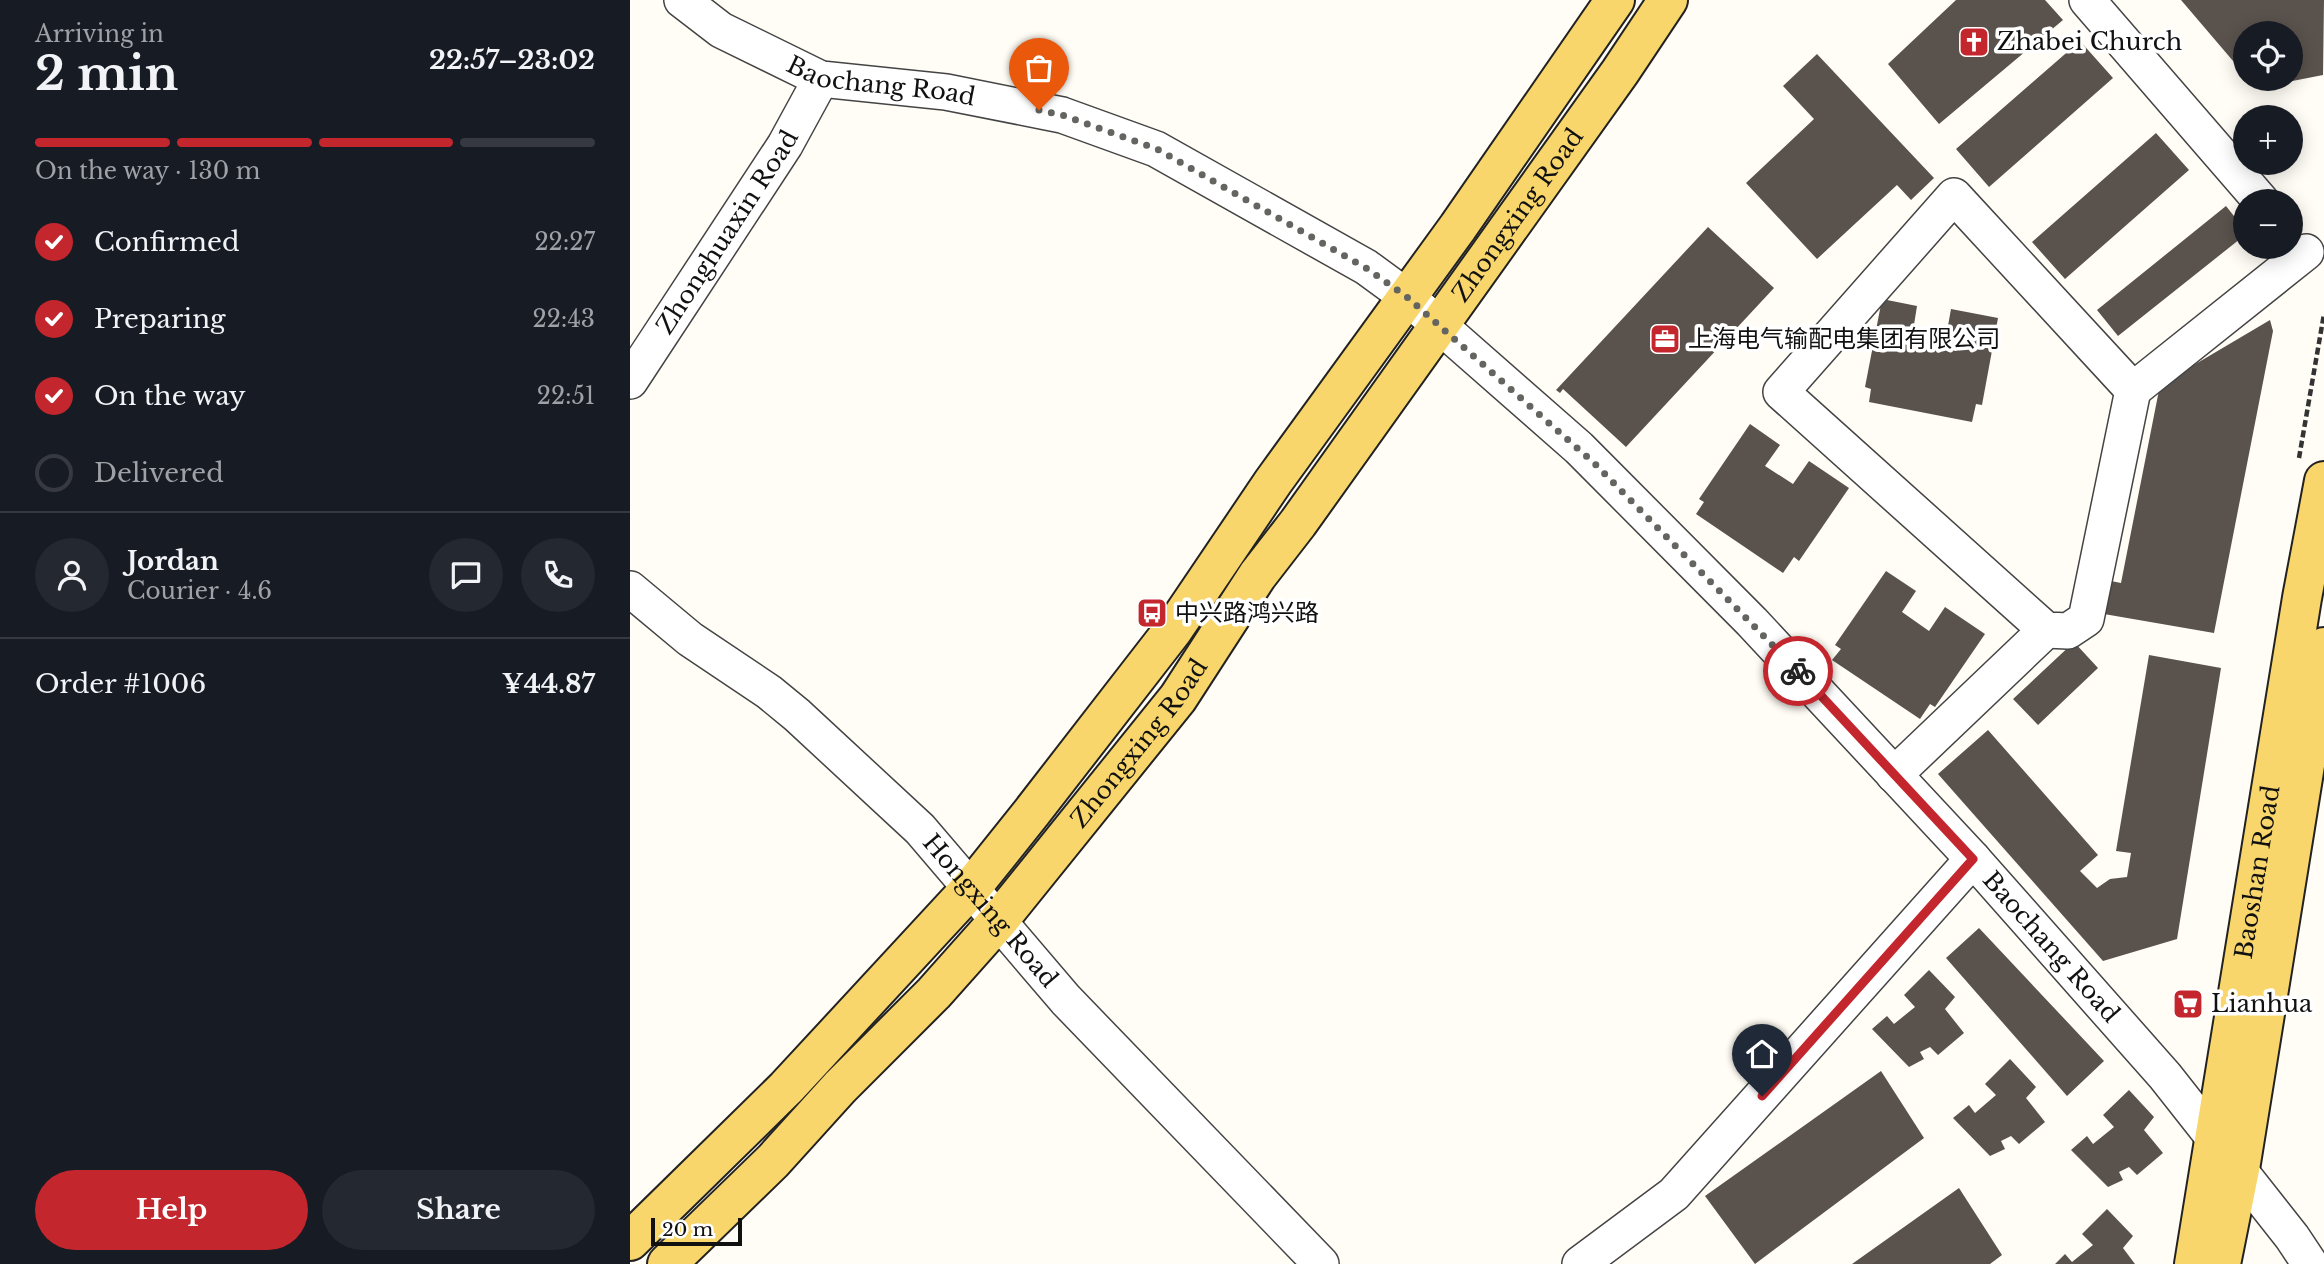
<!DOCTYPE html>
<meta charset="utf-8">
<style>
:root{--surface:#171b24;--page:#242831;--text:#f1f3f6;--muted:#9ea1a6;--line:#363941;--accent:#c4262e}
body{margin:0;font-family:"Libre Baskerville","Noto Sans SC",serif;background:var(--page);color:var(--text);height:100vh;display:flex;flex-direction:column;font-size:26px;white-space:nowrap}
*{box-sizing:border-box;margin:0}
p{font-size:23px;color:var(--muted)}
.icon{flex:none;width:38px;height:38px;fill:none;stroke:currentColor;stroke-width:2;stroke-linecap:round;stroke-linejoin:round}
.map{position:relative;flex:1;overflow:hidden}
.sheet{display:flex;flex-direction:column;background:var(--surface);width:630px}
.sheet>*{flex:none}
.buttons{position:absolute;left:1603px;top:21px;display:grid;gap:14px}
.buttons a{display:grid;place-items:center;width:70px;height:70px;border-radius:50%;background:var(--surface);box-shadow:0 4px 18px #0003;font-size:35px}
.scale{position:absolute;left:21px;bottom:18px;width:91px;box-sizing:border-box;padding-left:7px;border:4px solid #111;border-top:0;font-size:19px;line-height:24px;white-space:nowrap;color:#111;-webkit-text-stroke:5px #fff;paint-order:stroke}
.pin{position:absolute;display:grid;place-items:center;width:60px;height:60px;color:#fff;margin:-72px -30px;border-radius:50% 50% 50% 0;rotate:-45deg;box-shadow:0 0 7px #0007}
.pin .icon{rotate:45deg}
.courier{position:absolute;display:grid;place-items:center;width:70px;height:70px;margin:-35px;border:5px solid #c4262e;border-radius:50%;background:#fff;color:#222;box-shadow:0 2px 9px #0007}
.head em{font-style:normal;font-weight:700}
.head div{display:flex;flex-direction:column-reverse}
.head{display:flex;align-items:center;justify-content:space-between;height:119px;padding:0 35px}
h1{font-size:46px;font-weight:700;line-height:52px}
.bar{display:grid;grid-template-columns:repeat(4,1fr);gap:10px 7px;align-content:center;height:84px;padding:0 35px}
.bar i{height:9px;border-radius:5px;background:var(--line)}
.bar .current{background:var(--accent)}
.bar p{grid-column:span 4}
.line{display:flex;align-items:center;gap:18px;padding:0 35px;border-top:2px solid var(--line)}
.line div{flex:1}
.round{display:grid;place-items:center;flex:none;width:74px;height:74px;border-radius:37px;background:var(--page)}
ol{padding:0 35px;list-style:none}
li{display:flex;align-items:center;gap:21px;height:77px}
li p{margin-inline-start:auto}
li .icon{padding:7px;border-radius:50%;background:var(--accent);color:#fff;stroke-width:4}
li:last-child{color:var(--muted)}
li i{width:38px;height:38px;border:4px solid var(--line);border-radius:50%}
.action{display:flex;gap:14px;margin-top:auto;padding:14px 35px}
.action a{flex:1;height:80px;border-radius:42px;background:var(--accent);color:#fff;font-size:28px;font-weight:700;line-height:80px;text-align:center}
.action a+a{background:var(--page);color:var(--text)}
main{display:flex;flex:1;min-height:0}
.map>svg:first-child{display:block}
.building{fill:#5a524d}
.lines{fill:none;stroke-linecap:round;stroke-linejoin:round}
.minor-casing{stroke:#444;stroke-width:38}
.major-casing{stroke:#222;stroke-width:42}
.path{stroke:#333;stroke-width:4.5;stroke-dasharray:7 3.5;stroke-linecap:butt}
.minor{stroke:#fff;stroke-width:35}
.major{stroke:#f9d66b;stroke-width:38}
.done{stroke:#646461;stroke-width:7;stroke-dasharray:0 12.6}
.route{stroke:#c4262e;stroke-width:9}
.labels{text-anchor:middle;stroke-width:7;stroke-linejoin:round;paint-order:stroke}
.poi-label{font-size:24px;fill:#111;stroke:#fff;text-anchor:start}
.street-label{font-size:24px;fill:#111;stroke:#fff}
</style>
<main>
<section class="sheet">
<div class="head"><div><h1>2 min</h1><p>Arriving in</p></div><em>22:57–23:02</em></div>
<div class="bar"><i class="current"></i><i class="current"></i><i class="current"></i><i></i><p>On the way · 130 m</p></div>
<ol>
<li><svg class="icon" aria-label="check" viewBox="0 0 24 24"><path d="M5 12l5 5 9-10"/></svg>Confirmed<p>22:27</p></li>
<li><svg class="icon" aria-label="check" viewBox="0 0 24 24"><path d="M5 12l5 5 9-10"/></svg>Preparing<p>22:43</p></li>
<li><svg class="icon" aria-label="check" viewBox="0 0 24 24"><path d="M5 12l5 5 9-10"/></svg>On the way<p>22:51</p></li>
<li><i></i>Delivered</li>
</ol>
<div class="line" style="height:126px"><a class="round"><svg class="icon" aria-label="person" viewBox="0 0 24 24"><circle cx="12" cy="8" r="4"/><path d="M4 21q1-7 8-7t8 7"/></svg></a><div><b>Jordan</b><p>Courier · 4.6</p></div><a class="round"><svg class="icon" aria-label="chat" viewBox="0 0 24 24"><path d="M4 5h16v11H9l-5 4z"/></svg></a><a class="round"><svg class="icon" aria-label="phone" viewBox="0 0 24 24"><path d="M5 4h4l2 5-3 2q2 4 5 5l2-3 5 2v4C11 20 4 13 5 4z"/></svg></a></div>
<div class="line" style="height:91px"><div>Order #1006</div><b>¥44.87</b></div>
<div class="action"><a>Help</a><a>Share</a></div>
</section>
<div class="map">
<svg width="1694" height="1264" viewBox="0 0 1694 1264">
<rect width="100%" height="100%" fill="#fffdf5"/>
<!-- building -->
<path class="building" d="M1326,0H1415L1433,20L1309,124L1258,64Z
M1551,0H1694L1693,75L1627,88L1619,79H1661V33H1615V75Z
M1450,41L1483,78L1359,187L1326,149Z
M1187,54L1304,178L1281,200L1267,185L1187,259L1116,183L1184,119L1153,86Z
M1526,133L1559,170L1435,279L1402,242Z
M1596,206L1615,230V235L1488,336L1467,310Z
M1078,227L1144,288L996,447L933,389L930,393L926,390Z
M1252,299L1287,306L1283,331L1316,337L1321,309L1368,318L1352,405L1346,404L1342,422L1239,402L1241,389L1235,387Z
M1640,320L1643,331L1584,633L1474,614L1481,581L1491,583L1530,385Z
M1120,424L1150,445L1135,466L1163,484L1179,461L1219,488L1169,561L1164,557L1153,573L1066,514L1074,502L1069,499Z
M1256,571L1286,591L1272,612L1299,631L1315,607L1355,634L1305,707L1300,704L1290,719L1202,660L1211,649L1205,645Z
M1444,642L1468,668L1408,725L1383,699Z
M1519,655L1591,668L1547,939L1473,961L1308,774L1358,730L1468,855L1450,871L1467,888L1480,879L1497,877L1501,853L1486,851Z
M1349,928L1474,1061L1437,1096L1316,958Z
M1299,970L1325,997L1315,1009L1334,1033L1308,1055L1300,1047L1290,1052L1294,1059L1279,1067L1242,1029L1257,1016L1264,1024L1285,1007L1274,995Z
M1380,1059L1406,1087L1396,1098L1415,1122L1389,1144L1381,1136L1371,1141L1375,1149L1360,1156L1323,1118L1339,1105L1345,1113L1366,1095L1355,1084Z
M1251,1071L1294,1138L1125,1264L1075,1196Z
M1499,1090L1524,1117L1514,1130L1533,1153L1507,1175L1499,1167L1489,1172L1493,1180L1478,1187L1441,1150L1457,1136L1463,1144L1484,1127L1473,1115Z
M1329,1188L1372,1255L1360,1264H1222Z
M1477,1209L1503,1236L1493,1248L1505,1264H1425L1435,1254L1442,1262L1463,1245L1452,1234Z"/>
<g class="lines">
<!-- minor casing -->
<g class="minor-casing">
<g id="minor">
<path id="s1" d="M52,0L91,30L191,79L316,92L432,115L526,149L736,267L777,297L949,448L1122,622L1343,859L1535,1076L1662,1237L1680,1264"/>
<path d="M1457,0L1631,201"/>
<path d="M1324,196L1503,390L1456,619L1438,631L1416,630L1151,392Z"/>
<path id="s2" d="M0,381L155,145L191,79"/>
<path d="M1503,390L1676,252"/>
<path id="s3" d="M0,589L60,639L139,692L167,715L290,829L436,1000L691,1264"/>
<path d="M1264,775L1416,630"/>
<path d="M950,1264L1044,1194L1343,859"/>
</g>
</g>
<!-- major casing -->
<g class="major-casing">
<g id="major">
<path d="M0,1241L156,1088L342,887L402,812L543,630L643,482L828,227L985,0"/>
<path id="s4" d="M37,1264L143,1161L210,1087L304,993L369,920L548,698L627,576L668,523L990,72L1038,0"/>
<path id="s5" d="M1564,1264L1672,598L1694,481"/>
<path d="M1591,1264L1610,1169L1694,647"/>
</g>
</g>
<!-- path -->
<path class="path" d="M1669,458L1694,314"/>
<!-- minor -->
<use href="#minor" class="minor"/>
<!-- major -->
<use href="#major" class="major"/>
</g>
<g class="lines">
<!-- done -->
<path class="done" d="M409,110L432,115L527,149L736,268L777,297L964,463L1168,671"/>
<!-- route -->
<path class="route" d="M1132,1096L1343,859L1168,671"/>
</g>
<!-- icons -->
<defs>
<g id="church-square" transform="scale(1.575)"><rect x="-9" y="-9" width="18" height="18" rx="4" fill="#c4262e" stroke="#fff"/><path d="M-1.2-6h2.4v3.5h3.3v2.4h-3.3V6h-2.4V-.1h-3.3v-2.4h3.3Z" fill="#fff"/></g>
<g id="office-square" transform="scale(1.575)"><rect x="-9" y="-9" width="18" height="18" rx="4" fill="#c4262e" stroke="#fff"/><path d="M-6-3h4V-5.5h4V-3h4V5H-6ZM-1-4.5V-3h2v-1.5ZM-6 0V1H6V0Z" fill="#fff"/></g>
<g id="bus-square" transform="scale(1.575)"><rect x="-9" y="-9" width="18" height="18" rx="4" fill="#c4262e" stroke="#fff"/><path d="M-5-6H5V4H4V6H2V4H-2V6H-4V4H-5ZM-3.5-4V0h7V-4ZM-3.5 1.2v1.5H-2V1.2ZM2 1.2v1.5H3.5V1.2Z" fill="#fff"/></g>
<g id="supermarket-square" transform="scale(1.575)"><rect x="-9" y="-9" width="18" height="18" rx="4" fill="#c4262e" stroke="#fff"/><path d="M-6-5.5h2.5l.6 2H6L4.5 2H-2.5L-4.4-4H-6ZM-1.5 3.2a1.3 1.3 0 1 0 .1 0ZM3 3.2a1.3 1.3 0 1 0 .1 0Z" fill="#fff"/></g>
</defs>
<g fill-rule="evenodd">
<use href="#church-square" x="1344" y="42"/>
<use href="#office-square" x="1035" y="339"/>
<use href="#bus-square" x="522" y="613"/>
<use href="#supermarket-square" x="1558" y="1004"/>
</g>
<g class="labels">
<!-- poi labels -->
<g class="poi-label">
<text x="1367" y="50">Zhabei Church</text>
<text x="1058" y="347">上海电气输配电集团有限公司</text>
<text x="545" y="621">中兴路鸿兴路</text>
<text x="1581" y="1012">Lianhua</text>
</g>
<!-- street labels -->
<g class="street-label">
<text dy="8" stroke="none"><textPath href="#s1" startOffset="220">Baochang Road</textPath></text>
<text dy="8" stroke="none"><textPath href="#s4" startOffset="1354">Zhongxing Road</textPath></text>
<text dy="8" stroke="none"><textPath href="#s2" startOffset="178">Zhonghuaxin Road</textPath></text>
<text dy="8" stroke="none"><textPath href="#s4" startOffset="704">Zhongxing Road</textPath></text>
<text dy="8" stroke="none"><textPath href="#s5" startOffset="397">Baoshan Road</textPath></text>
<text dy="8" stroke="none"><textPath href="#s3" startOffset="485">Hongxing Road</textPath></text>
<text dy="8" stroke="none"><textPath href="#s1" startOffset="1712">Baochang Road</textPath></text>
</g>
</g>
</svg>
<div class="buttons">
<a><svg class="icon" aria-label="locate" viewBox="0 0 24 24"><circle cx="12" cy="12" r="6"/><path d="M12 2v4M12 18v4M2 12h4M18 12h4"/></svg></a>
<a>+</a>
<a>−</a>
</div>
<div class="scale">20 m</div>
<div class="pin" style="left:409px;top:110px;background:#ea580c"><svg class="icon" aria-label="bag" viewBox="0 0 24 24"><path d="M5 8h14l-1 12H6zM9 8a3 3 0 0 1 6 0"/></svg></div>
<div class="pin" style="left:1132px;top:1096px;background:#1f2937"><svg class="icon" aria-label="home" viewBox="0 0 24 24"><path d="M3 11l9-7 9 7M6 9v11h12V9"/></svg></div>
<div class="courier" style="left:1168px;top:671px"><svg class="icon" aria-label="bike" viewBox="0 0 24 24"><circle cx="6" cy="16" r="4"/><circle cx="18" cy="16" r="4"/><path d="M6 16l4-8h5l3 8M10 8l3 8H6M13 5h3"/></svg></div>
</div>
</main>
